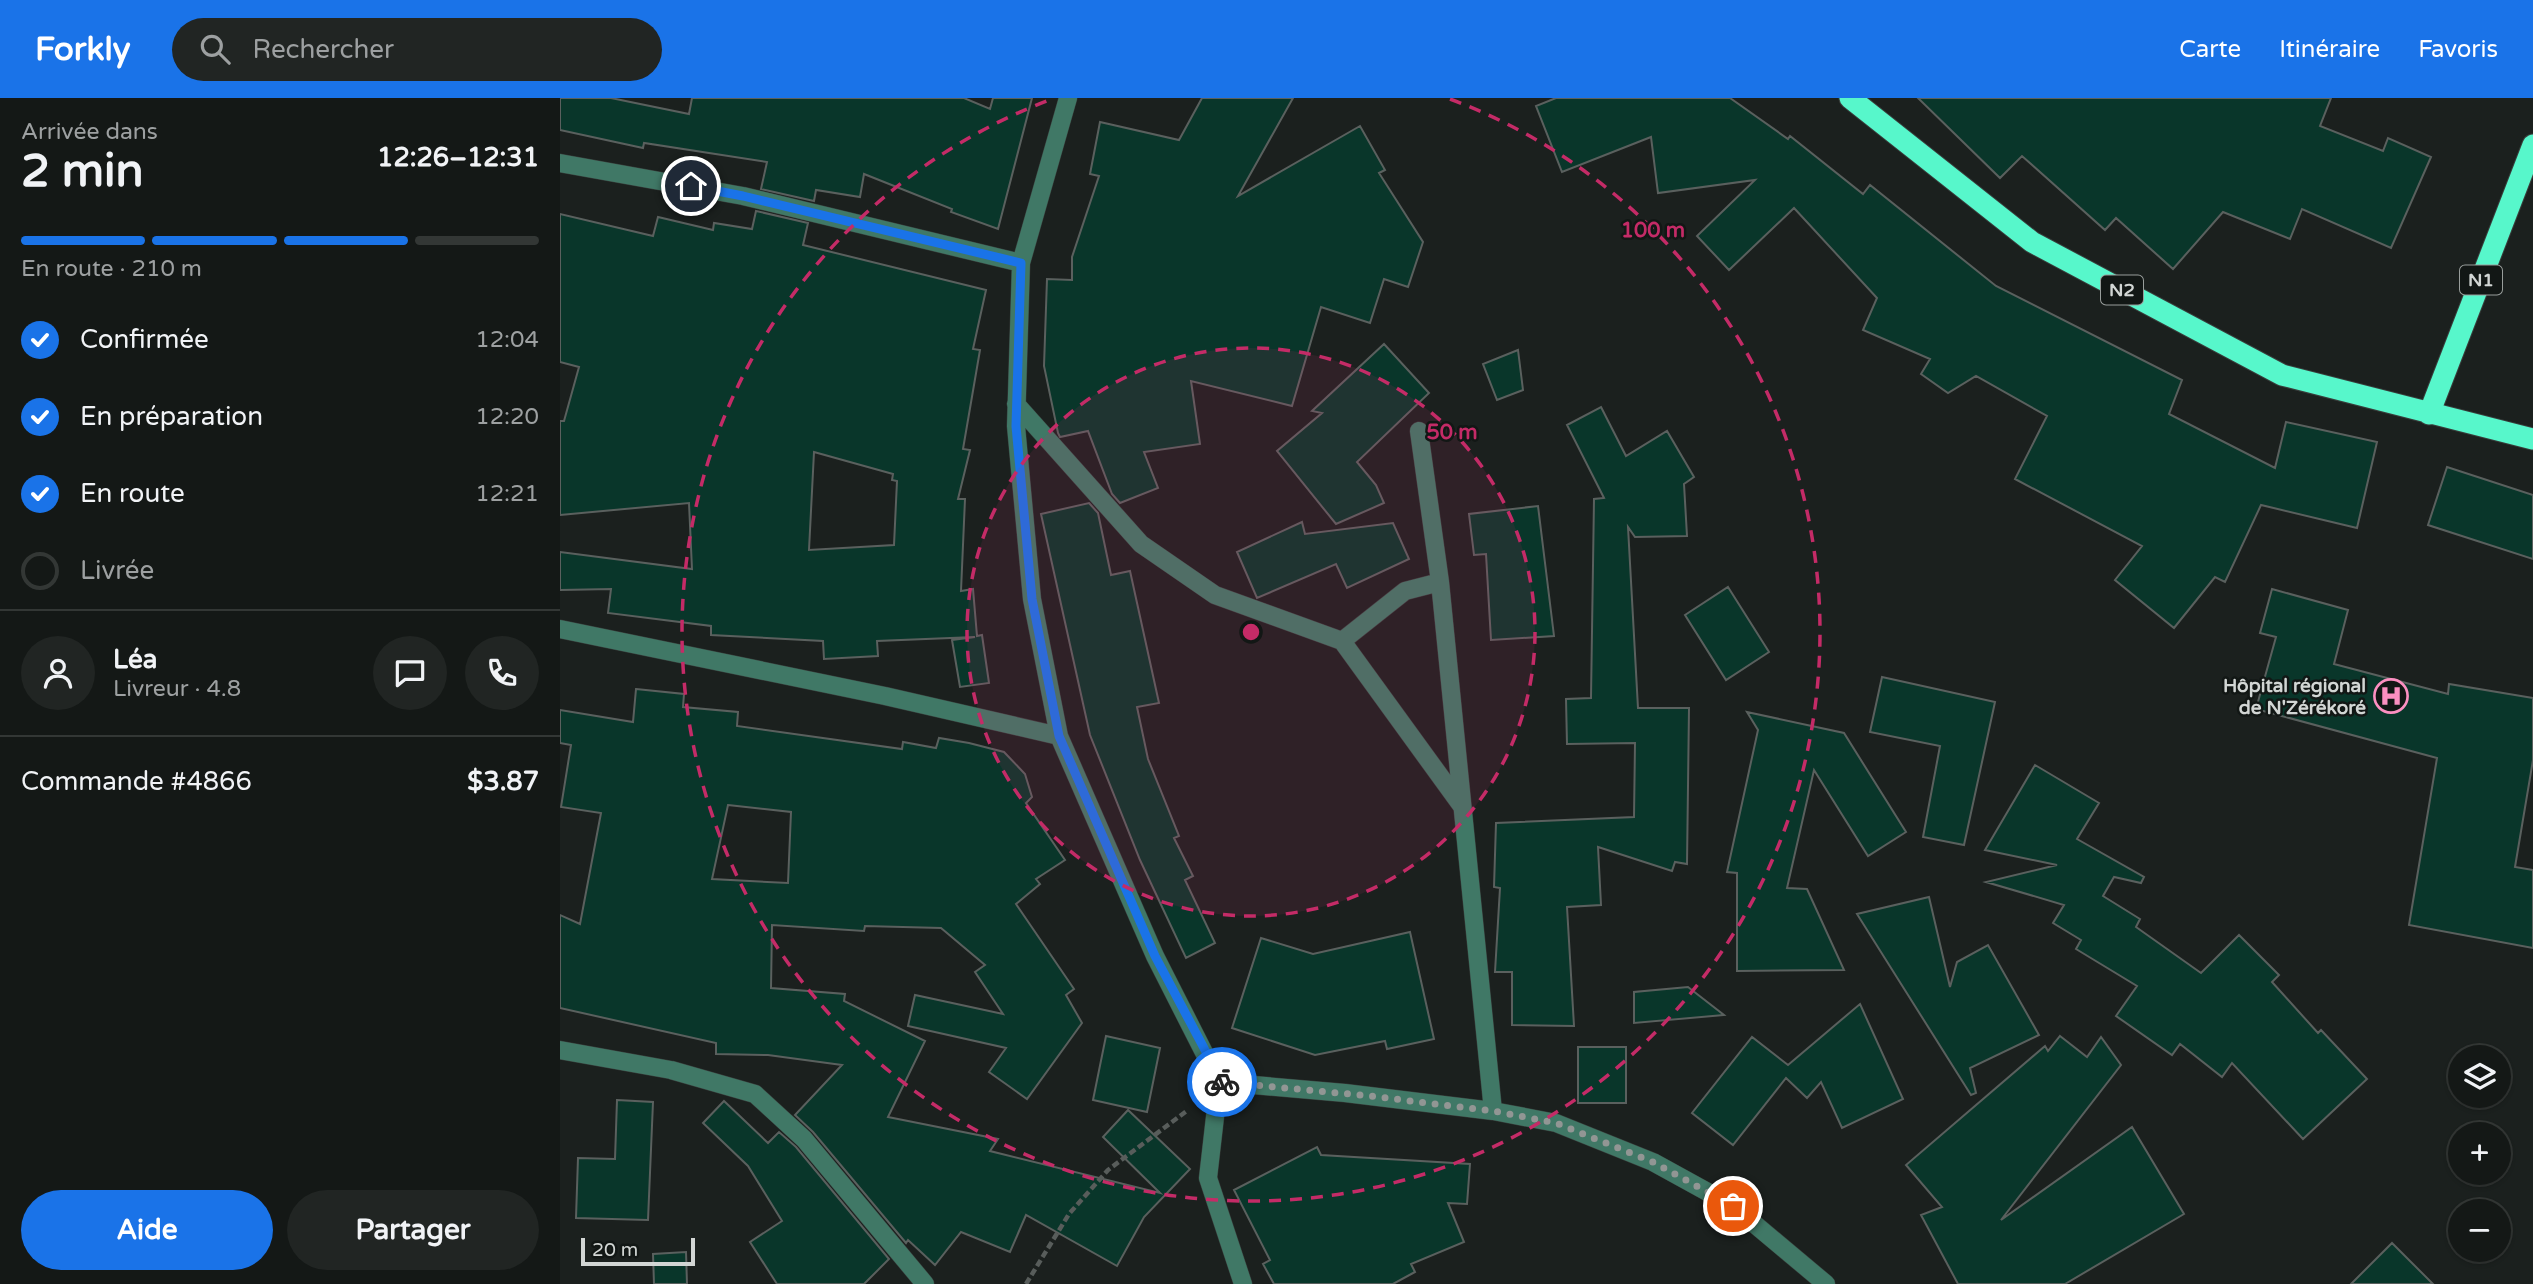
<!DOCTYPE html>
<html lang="fr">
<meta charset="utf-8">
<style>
:root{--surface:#141816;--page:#212523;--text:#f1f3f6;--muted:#9da0a1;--line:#333735;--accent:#1a73e8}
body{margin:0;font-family:"Varela Round",sans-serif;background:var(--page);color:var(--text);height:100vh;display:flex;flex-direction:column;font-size:26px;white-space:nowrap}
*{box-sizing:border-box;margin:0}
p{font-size:23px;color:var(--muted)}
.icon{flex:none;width:38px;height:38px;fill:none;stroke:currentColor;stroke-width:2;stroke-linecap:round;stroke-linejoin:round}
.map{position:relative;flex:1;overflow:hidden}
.sheet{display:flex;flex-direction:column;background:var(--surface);width:560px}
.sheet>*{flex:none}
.buttons{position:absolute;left:1888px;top:947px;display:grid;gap:14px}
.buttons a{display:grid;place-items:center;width:63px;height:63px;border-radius:50%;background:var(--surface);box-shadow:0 2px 5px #0004,0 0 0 2px var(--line);font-size:35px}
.scale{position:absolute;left:21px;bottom:18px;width:114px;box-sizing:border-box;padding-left:7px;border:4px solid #d2d6d4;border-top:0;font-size:19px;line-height:24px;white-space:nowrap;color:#d2d6d4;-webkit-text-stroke:5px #121715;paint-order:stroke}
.pin{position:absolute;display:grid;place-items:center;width:60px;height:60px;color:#fff;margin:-30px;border:4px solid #fff;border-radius:50%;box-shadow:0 2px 7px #0007}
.courier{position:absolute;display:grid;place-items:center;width:70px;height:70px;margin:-35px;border:5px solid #1a73e8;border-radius:50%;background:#fff;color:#222;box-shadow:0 2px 9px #0007}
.head em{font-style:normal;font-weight:700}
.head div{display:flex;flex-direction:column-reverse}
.head{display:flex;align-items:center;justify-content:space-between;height:119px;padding:0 21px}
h1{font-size:46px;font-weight:700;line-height:52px}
.bar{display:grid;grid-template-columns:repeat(4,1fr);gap:10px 7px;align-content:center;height:84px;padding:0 21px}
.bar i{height:9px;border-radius:5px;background:var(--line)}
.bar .on{background:var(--accent)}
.bar p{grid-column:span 4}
.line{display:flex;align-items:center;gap:18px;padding:0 21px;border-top:2px solid var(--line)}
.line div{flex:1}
.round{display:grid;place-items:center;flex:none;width:74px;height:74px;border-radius:37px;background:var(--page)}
ol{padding:0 21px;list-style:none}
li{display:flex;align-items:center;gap:21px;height:77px}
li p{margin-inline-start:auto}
li .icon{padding:7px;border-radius:50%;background:var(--accent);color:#fff;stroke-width:4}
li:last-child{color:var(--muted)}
li i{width:38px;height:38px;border:4px solid var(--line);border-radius:50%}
.cta{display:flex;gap:14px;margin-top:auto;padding:14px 21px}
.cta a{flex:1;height:80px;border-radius:42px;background:var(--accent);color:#fff;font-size:28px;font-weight:700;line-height:80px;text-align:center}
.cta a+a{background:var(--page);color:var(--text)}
header{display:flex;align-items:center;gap:42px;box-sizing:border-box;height:98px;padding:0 35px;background:var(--accent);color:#fff}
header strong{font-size:33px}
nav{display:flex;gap:38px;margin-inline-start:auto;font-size:24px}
.search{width:490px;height:63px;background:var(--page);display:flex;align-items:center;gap:18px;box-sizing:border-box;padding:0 24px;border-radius:38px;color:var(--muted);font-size:26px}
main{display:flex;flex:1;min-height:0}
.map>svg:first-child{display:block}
.building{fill:#09362a;stroke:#5a605e;stroke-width:2;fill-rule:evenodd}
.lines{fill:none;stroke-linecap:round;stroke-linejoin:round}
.minor-casing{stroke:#383d3b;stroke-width:19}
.highway-casing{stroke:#383d3b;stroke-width:23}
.path{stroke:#585d5b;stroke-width:4.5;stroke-dasharray:7 3.5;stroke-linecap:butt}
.minor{stroke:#407866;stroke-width:18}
.highway{stroke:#57f7cb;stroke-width:21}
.done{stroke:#929694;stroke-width:7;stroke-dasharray:0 12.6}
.route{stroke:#1a73e8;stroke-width:9}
.ring{fill:none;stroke:#c42b67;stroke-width:3.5;stroke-dasharray:12 9}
.labels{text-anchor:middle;stroke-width:5;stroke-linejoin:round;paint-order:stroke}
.shield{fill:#121715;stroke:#989d9b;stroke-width:2}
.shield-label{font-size:18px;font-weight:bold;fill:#d2d6d4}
.poi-label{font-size:19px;font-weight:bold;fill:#d2d6d4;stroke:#121715;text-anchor:end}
.centre{fill:#c42b67;stroke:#121715;stroke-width:3.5}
.ring-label{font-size:21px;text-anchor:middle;font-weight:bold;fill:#c42b67;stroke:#121715;stroke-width:5;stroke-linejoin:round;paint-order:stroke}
</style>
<header>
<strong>Forkly</strong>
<div class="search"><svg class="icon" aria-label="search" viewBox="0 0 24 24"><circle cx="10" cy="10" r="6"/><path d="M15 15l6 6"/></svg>Rechercher</div>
<nav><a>Carte</a><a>Itinéraire</a><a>Favoris</a></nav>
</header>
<main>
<section class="sheet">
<div class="head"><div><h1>2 min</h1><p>Arrivée dans</p></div><em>12:26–12:31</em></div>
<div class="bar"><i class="on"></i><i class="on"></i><i class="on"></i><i></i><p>En route · 210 m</p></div>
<ol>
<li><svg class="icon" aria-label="check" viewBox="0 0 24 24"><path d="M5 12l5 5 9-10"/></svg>Confirmée<p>12:04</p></li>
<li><svg class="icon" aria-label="check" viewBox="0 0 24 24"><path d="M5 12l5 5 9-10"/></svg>En préparation<p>12:20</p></li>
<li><svg class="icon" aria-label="check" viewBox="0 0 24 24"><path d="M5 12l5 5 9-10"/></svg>En route<p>12:21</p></li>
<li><i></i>Livrée</li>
</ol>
<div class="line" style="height:126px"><a class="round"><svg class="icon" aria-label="person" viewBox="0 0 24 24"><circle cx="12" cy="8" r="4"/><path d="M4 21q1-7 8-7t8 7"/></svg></a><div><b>Léa</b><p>Livreur · 4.8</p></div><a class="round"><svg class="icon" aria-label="chat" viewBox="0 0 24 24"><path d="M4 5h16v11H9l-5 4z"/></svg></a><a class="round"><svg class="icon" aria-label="phone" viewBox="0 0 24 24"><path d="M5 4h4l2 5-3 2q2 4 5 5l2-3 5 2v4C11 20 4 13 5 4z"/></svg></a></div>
<div class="line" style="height:91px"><div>Commande #4866</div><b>$3.87</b></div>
<div class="cta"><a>Aide</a><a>Partager</a></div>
</section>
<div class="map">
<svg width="1973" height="1186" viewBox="0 0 1973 1186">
<rect width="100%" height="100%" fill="#1b201e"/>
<!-- building -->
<path class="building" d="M0,0H51L129,16L132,0H404L430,11L433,0H472L438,131L391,114L392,111L304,76L300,99L256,92L254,103L201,91L207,64L84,45L83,50L0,32Z
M642,0H733L678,98L800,28L825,72L819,75L863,144L848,189L824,181L810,225L761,209L732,308L631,283L640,346L584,354L598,390L560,405L552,396L528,333L500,339L498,335L484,268L487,181L512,182V159L539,78L530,76L540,24L619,42Z
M996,0H1170L1228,41L1230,38L1303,96L1310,87L1436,188L1622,282L1609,316L1715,370L1726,324L1817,344L1797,430L1701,407L1665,484L1655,479L1614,530L1555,482L1582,448L1455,381L1487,318L1416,278L1388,295L1361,276L1370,261L1303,232L1317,200L1234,110L1169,172L1137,138L1195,82L1098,95L1091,39L1002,74L976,8Z
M1358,0H1771L1760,28L1823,53L1828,40L1871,59L1831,150L1742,111L1730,141L1663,114L1613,171L1556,120L1545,132L1462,58L1440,80Z
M196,113L248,125L243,147L426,192L413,251L420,252L403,351L410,352L398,401H405L401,493L413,491L417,538L422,537L429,585L400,589L392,542L415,539L317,543L318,558L264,561L263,543L151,537V528L48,515L51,491L0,492V454L132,471L129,405L0,417V323H4L19,269L0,264V116L93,138L98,119L153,132L154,125L192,131ZM254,354L333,376L332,382L337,383L334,447L249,452Z
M824,246L869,295L797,364L816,387L824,405L776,426L717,353L762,315L752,313Z
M958,252L963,292L937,302L923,266Z
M1041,309L1066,358L1107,333L1134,379L1124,386L1127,438L1075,439L1068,429L1078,610H1129L1127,766L1115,764L1112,773L1038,749L1041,807L1007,809L1014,928L952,927V874H935L940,790L934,789L936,725L1074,719L1075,645L1007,646L1006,601L1031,600L1034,401L1044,400L1007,327Z
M1887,369L1973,397V461L1868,427Z
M529,405L538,415L551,477L570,473L599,605L577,609L588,661L619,738L614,740L633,778L625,782L655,845L626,860L580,762L530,637L481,416Z
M978,408L994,538L931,542L926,456L914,457L909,416Z
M742,424L745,436L833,425L849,461L787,490L776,466L697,500L677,454Z
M1168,489L1209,554L1166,582L1125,517Z
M1712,491L1788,512L1774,566L1888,596L1889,586L1973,600V662L1955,769L1973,772V850L1849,827L1877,660L1696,611L1716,539L1700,535Z
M1322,579L1435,604L1404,747L1363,739L1380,648L1310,634Z
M76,591L124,596L123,609L178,614L177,628L342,651L343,644L376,650L379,640L409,645L444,654L465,676L472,699L466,705L505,762L476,781L480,786L456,806L514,891L506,897L522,925L467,1001L429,974L446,950L348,928L355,897L443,916L415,874L425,867L381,830L305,828L304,833L212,827L211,890L285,896L284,903L365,943L328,1019L438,1041L430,1053L600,1095L543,1039L568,1012L630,1071L584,1119L557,1168L466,1117L450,1154L401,1134L375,1167L348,1142L346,1145L253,1034L235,1017L282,967L208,957L156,956V945L0,910V817L20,826L41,715L1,709L11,647L0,645V612L73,624ZM168,707L231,714L228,785L152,781Z
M1187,614L1284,635L1346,734L1308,758L1254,672L1227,790L1247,791L1284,872L1177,873V775L1167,774L1198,632Z
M1475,667L1539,705L1517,741L1584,779L1581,785L1554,779L1543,798L1580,821L1576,829L1641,875L1679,837L1719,877L1712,884L1758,935L1761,932L1807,981L1743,1041L1672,965L1662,979L1620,946L1612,957L1556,918L1577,888L1516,851L1521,842L1493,825L1504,807L1426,784L1497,767L1425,752Z
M1369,799L1390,889L1397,864L1428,847L1479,937L1410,970L1416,995L1411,997L1297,816Z
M850,834L874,941L827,951L825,943L755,957L672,930L701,840L753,856Z
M1128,889L1164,917L1074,925V894Z
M1300,906L1343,1001L1282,1030L1261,984L1247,1000L1226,980L1173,1047L1132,1015L1192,939L1228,967Z
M546,938L600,950L587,1014L533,1002Z
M1500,938L1527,959L1541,939L1561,967L1441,1122L1572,1029L1624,1116L1505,1186H1398L1361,1117L1382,1109L1346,1067L1485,948L1488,953Z
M1018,949H1066V1005H1018Z
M57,1002L93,1004L88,1122L16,1120L18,1060L55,1061Z
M164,1003L208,1045L219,1034L236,1049L329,1161L304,1186H217L190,1144L222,1123L188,1068L143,1025Z
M757,1049L761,1057L910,1066L907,1106L888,1105L904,1144L851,1166L855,1174L833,1186H714L703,1166L710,1162L674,1092Z
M1832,1145L1873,1186H1791Z
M126,1154L127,1186H94L93,1156Z"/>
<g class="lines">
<!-- minor casing -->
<g class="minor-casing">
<path id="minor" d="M508,0L461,165L456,328L472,501L499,638L595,858L659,984L648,1080L683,1186
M0,65L183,98L461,165
M456,306L581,446L655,497L782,543L845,493L880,484
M859,333L880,484L933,1013
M0,531L325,598L499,638
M782,543L901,707
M0,952L111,972L195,996L244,1041L365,1186
M659,984L785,995L933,1013L996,1025L1093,1064L1173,1108L1266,1186"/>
</g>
<!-- highway casing -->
<g class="highway-casing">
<path id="highway" d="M1290,0L1472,144L1722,277L1973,341
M1869,316L1973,47"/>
</g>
<!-- path -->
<path class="path" d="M466,1186L509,1116L548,1072L628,1012"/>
<!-- minor -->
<use href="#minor" class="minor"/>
<!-- highway -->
<use href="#highway" class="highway"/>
</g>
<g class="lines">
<!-- done -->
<path class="done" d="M662,984L810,998L933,1013L996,1025L1093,1064L1173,1108"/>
<!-- route -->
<path class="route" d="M131,88L183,98L461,165L456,328L472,501L499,638L595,858L662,984"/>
</g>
<!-- distance rings -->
<circle cx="691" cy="534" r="284" fill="#c42b67" fill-opacity=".12"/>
<g class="ring">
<circle cx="691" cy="534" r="284"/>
<path d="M890 1A569 569 0 1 1 492 1"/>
</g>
<!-- icons -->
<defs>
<g id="hospital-ring" transform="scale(1.75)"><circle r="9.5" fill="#121715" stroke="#fc8fc1" stroke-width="1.5"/><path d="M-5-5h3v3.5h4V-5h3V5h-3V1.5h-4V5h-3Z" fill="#fc8fc1"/></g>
</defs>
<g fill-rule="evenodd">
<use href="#hospital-ring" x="1831" y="598"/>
</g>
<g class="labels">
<!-- shield labels -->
<g class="shield">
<rect x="1900" y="167.5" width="42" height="29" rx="5"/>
<rect x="1541" y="177.5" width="42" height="29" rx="5"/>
</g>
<g class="shield-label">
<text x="1921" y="188">N1</text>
<text x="1562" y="198">N2</text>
</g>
<!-- poi labels -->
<g class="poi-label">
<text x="1806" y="594">Hôpital régional<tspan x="1806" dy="22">de N'Zérékoré</tspan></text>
</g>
</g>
<circle cx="691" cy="534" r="10" class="centre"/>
<g class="ring-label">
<text x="1093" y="139">100 m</text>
<text x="892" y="341">50 m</text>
</g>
</svg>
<div class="buttons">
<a><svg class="icon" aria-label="layers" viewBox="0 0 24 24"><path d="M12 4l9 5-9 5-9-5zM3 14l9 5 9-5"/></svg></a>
<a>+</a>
<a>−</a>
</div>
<div class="scale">20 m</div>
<div class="pin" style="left:1173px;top:1108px;background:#ea580c"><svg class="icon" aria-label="bag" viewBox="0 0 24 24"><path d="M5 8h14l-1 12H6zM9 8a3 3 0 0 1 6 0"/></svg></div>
<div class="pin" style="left:131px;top:88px;background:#1f2937"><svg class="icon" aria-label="home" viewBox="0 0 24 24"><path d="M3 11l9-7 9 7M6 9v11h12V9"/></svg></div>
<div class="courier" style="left:662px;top:984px"><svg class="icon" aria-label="bike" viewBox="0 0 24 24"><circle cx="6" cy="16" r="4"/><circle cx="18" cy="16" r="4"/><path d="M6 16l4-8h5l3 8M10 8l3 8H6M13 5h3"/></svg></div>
</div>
</main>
